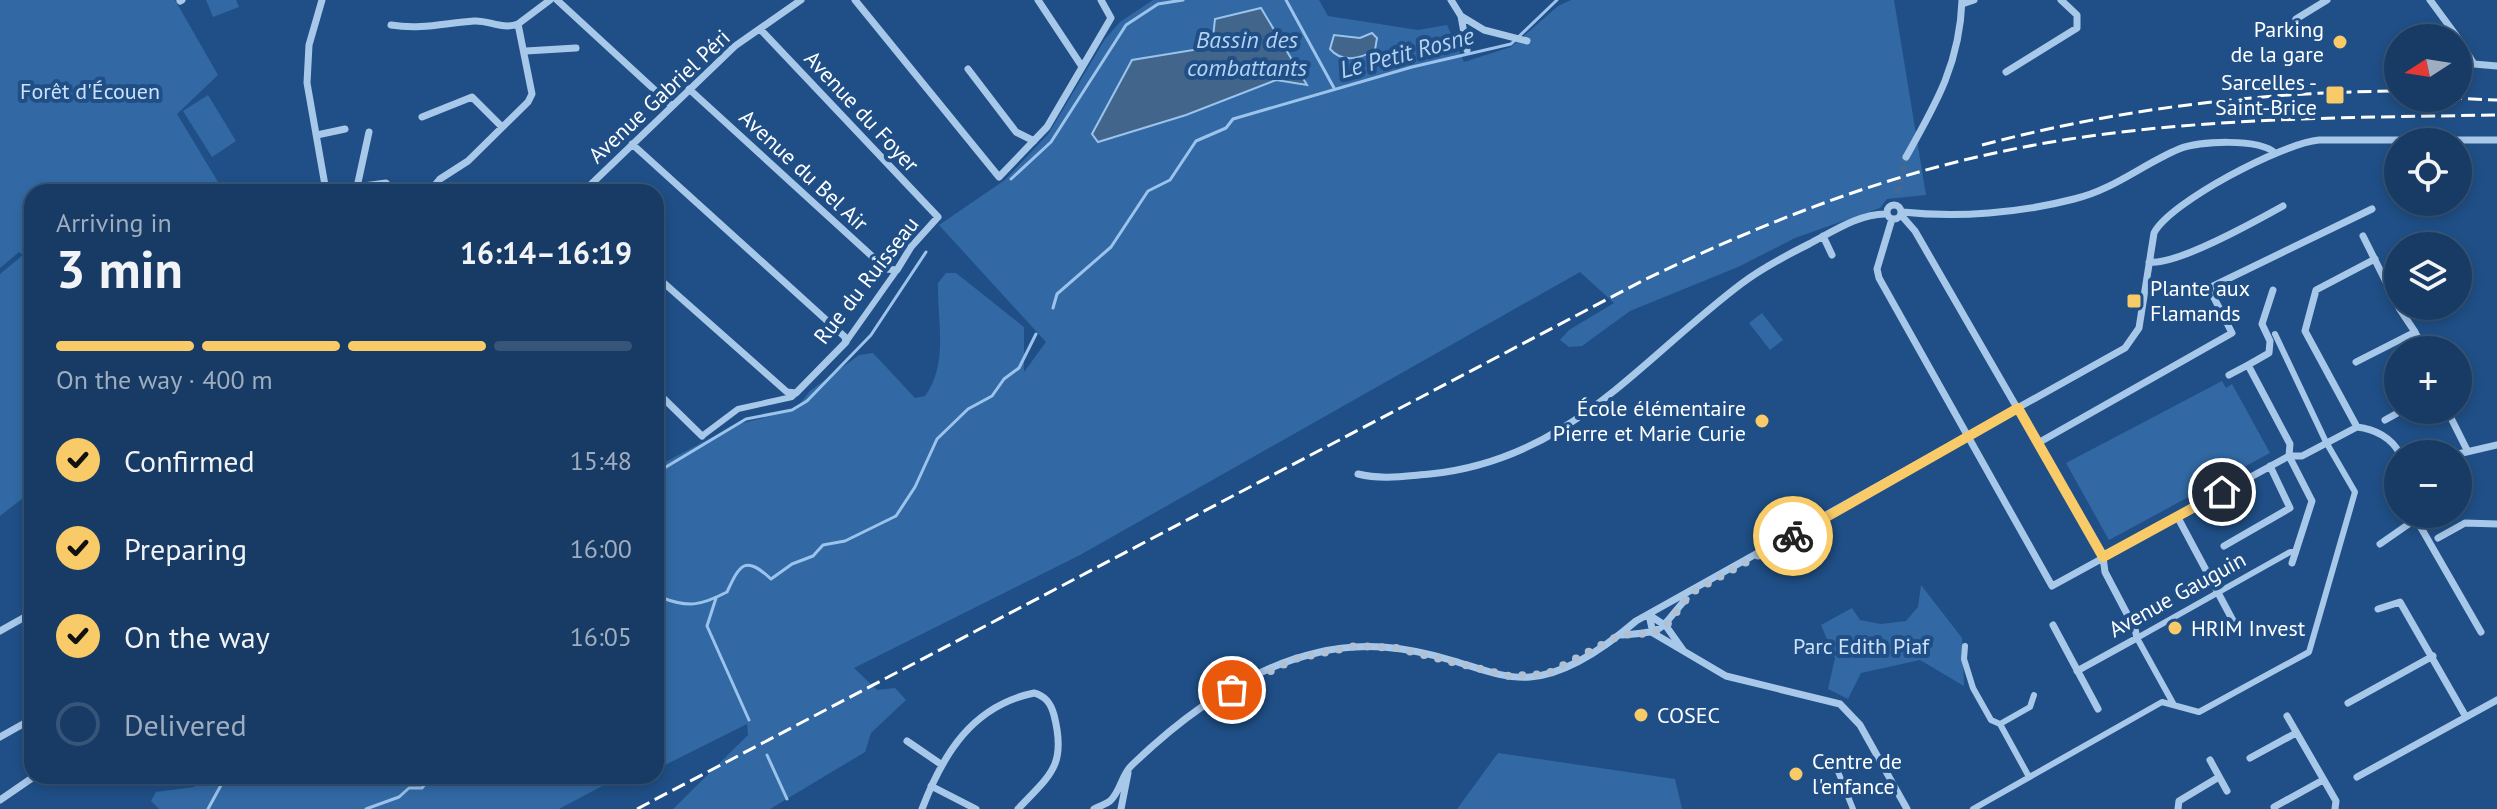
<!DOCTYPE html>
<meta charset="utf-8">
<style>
:root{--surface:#173b64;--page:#24466d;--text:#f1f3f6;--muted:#9eadbf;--line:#365578;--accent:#f9ca68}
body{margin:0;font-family:"PT Sans",sans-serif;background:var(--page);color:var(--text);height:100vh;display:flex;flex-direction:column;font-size:30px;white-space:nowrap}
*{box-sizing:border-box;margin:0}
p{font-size:26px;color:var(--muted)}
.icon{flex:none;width:44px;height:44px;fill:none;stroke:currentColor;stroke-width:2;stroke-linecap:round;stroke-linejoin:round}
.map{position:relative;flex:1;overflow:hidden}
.sheet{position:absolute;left:24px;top:184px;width:640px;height:600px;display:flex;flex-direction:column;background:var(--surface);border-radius:24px;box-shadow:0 4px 12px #0003,0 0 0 2px var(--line)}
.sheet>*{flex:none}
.needle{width:52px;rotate:258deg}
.fabs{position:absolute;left:2384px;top:24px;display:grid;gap:16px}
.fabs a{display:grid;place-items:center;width:88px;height:88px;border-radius:50%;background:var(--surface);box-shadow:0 4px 12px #0003,0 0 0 2px var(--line);font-size:40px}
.pin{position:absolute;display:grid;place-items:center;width:68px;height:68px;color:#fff;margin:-34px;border:4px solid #fff;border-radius:50%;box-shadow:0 2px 8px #0007}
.courier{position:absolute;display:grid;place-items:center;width:80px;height:80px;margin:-40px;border:6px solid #f9ca68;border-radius:50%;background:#fff;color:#222;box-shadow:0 2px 10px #0007}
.overview em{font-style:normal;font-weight:700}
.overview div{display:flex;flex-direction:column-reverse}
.overview{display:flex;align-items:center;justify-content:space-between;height:136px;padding:0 32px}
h1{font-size:52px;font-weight:700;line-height:60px}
.bar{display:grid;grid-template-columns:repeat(4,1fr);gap:12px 8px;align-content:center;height:96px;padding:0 32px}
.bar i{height:10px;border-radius:6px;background:var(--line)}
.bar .current{background:var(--accent)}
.bar p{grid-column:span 4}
ol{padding:0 32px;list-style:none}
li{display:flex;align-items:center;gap:24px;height:88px}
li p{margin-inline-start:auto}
li .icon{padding:8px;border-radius:50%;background:var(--accent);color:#111;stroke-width:4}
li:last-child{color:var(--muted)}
li i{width:44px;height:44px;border:4px solid var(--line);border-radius:50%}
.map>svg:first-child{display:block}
.green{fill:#3269a4}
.water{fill:#42658c;stroke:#9bc3ec;stroke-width:2}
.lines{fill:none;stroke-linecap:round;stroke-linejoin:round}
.stream{stroke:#9bc3ec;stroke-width:3}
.minor-tunnel{stroke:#416998;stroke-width:7;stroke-dasharray:7 3.5;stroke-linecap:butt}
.pedestrian{stroke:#a8c8ea;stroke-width:6}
.minor{stroke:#a8c8ea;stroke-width:7}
.rail{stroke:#fff;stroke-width:3;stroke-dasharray:14 6;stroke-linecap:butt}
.done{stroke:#b1c1d5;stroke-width:8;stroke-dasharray:0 14.4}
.route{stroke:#f9ca68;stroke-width:10}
.poi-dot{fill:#f9ca68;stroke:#1f4f86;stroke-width:3}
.labels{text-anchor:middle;stroke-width:8;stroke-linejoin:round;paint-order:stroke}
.poi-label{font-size:22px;fill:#fff;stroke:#1f4f86;text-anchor:start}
.park-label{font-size:22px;fill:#cde1f8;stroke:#1f4f86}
.street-label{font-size:22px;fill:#fff;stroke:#1f4f86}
.water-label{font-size:24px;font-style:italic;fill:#b4d2f2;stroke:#1f4f86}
</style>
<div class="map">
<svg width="2497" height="809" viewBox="0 0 2497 809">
<rect width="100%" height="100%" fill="#1f4f86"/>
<!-- green -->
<path class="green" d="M0,0H175L218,75L177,114L224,192H32V491L0,516V274L23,255L19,252L0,268Z
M206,0H236L239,7L213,17Z
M1153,0H1319L1328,16L1418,30L1447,25L1464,62L1511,47L1558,6L1571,0H1894L1926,195L1887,199L1880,208L1795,238L1738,267L1630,311L1582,346L1569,347L1560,340L1569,330L1614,303L1580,272L1080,555L854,668L877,690L895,688L906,700L871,733L865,752L770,809H673L748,735L747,724L665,765L660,756L656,758V467L735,425L795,410L810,391L859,355L873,353L915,398L925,396C949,364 937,320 938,283L946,273H956L1024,327V372L1046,342L939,225L1005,180L1049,133L1105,39L1120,22Z
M208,95L236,141L212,157L183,111Z
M1762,313L1783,340L1770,350L1749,323Z
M2222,381L2226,388L2232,384L2270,453L2109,540L2066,463Z
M1921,585L1962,638L1964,686L1920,660L1861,673L1848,699L1828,689L1835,658L1821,625L1852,608L1860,620L1881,624L1906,621L1918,607Z
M1498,753L1675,779L1682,809H1457Z
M205,776H621L559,809H159L151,801L156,792L194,787Z"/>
<!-- water -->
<path class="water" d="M1261,8L1307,85L1276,80L1186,115L1098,142L1092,134L1132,60L1212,47L1215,19Z
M1372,33L1377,38L1375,50C1360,59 1342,63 1330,49L1334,35L1360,38Z"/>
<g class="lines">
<!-- stream -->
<path class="stream" d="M1286,0L1334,88
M1011,179L1051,142L1126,25L1158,4L1183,0
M1053,308L1057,294L1111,247L1148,191L1170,180L1196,141L1226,128L1233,119L1412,67L1511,44L1557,0
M656,473L746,419L792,410L807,401L871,335L926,252
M660,597C688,608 700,606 727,592C740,564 745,555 771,579L792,564L813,556L823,545L845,541L896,516L915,487L937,439L968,409L992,396L1004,379L1019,368L1036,334
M716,598L707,626L749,720
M767,755L787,799
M208,809L226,776
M366,809L399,797L409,788H422L431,776"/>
<!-- minor-tunnel -->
<path class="minor-tunnel" d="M1897,193L1906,157"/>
<!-- pedestrian -->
<path class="pedestrian" d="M846,342L897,270
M702,436L738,409L792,397L796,393
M1965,646L1964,659L1973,688L1991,720L2000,724L2028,775
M2174,705L2137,638L2290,552H2296
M2000,724L2030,707L2034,695
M1837,769L1853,809
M1973,809L2162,702L2199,712L2309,652L2355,492L2326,442L2275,334"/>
<!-- minor -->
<path class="minor" d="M322,0L309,45L307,83L326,191
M557,0L671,105
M855,0L999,177L1047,127L1111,18L1101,0
M1038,0L1081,65
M1451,0L1461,16L1467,50
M2430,0L2458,38
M180,1L182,0
M1962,4L1974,0
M1461,16L1484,30L1527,41
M2296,19L2327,0
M391,25C421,30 445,23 474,21C489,20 502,30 518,24
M2458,38L2474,64L2497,66
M526,51L576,48
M968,69L1016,132L1034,141
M2006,72L2077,28V15L2061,0
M689,89L886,269L897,270L911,247L938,217L760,29
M422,117L472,97L502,127
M317,135L345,129
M632,144L845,337L846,342L796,393L787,392L656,276
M1906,157C1936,104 1960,63 1962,0
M357,187L369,132
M326,191L386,183L396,192
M429,192L440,179L468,161L528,102L532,94L518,24L550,0
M583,192L735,46L801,0
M1887 212a7 7 0 1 1 14 0a7 7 0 1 1-14 0Z
M1902,212C1958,218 2020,213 2074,199C2113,190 2143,164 2179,149C2199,141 2259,138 2275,153
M1901,215L1915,231L2103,557L2105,572L2135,629L2137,638L2077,671
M1892,219L1877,269L1879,278L2052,586L2289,456H2302L2357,427C2375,429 2392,438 2400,454
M1823,236L1832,255
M2363,236L2386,282
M2149,262C2176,266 2256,221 2283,206
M2399,308L2415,332
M2356,362L2415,332L2424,350
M2248,365L2269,353L2270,341L2262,324L2273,290
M2229,375L2248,365L2290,444L2289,456
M656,391L702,436
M2447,410L2467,450
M2385,420L2403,410
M2357,427L2305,331L2316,290L2375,259
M2038,443L2232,333L2209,288L2372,209
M2458,454L2497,445
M2289,456L2312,501L2292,563
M1358,474C1382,480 1405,476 1430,474C1568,460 1638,362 1741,284C1762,268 1785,256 1809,244C1832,232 1860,213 1887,214
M2398,505V511
M2177,516L2239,632
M2438,538L2465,523L2497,524
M2380,544L2416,519L2481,632
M2224,546L2290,508L2270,466
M2378,609L2400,602L2466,717
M1649,615L1653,633L1726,676L1840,704L1860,725L1907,809
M1649,615L1666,626L1683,650
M2053,625L2098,709
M0,631L32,613
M1622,635C1667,632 1658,630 1686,599
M2348,703L2433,656
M2287,716L2336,801L2335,809
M0,737L32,719
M907,741L942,765
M2250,758L2296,733
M2210,760L2227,791
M2357,777L2497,700
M931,786L976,809
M0,800L35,776
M2274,807L2323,780
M922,809C943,754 972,706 1034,693C1046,696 1051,704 1054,715C1067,766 1050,775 1018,809
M1094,809C1099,806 1105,805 1110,801C1121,791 1121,775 1132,765C1182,717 1247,669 1316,653C1363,641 1408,647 1454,661C1478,668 1504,679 1530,677C1568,674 1608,645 1636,621L2125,348L2139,328L2154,233C2170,202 2283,143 2319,140H2497
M1121,809L1128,773
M2178,809L2179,801L2219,777"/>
<!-- rail -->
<path class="rail" d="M2448,98L2497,100
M1982,145C2118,109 2257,92 2398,91
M637,809L1642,281C1750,229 1860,184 1977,157C2147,117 2324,118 2497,115"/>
</g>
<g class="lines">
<!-- done -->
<path class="done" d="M1232,690L1295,659L1355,646L1396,648L1509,676L1547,674L1620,635L1653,633L1666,626L1691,593L1793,536"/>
<!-- route -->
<path class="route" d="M1793,536L2018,408L2103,557L2222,492"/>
</g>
<!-- markers -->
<g class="poi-dot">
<circle cx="2340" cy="42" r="8"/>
<rect x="2325" y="85" width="20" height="20" rx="4"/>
<rect x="2126" y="293" width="16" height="16" rx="4"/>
<circle cx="1762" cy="421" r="8"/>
<circle cx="2175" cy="628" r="8"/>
<circle cx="1641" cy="715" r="8"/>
<circle cx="1796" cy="774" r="8"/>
</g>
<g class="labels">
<!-- poi labels -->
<g class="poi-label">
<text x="2324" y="37" text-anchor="end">Parking<tspan x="2324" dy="25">de la gare</tspan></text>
<text x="2317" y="90" text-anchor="end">Sarcelles -<tspan x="2317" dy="25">Saint-Brice</tspan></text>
<text x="2150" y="296">Plante aux<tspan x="2150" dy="25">Flamands</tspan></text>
<text x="1746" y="416" text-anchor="end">École élémentaire<tspan x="1746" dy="25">Pierre et Marie Curie</tspan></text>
<text x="2191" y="636">HRIM Invest</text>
<text x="1657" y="723">COSEC</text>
<text x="1812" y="769">Centre de<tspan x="1812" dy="25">l'enfance</tspan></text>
</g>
<!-- park labels -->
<g class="park-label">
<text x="90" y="99">Forêt d'Écouen</text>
<text x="1861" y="654">Parc Edith Piaf</text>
</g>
<!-- street labels -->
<g class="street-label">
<text transform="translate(659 96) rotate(-43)" y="8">Avenue Gabriel Péri</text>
<text transform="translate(862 111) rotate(47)" y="8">Avenue du Foyer</text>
<text transform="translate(804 170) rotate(43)" y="8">Avenue du Bel Air</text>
<text transform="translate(866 280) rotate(-52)" y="8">Rue du Ruisseau</text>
<text transform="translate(2177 594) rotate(-29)" y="8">Avenue Gauguin</text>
</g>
<!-- water labels -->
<g class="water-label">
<text x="1247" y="48">Bassin des<tspan x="1247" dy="28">combattants</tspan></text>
<text transform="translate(1407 53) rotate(-15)" y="8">Le Petit Rosne</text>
</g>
</g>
</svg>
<div class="fabs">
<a><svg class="needle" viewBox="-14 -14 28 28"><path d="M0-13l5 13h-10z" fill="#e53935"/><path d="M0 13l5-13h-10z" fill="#9eadbf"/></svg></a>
<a><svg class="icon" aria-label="locate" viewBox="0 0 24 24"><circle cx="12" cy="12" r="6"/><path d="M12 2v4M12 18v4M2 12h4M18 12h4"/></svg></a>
<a><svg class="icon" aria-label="layers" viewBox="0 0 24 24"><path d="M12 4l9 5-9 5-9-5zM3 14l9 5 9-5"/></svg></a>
<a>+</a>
<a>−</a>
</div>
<div class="pin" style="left:1232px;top:690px;background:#ea580c"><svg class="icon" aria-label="bag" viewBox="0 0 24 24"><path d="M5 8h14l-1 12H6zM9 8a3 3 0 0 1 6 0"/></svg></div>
<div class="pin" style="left:2222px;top:492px;background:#1f2937"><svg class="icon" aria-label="home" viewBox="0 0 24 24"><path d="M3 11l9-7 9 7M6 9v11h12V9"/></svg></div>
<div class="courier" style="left:1793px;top:536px"><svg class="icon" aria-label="bike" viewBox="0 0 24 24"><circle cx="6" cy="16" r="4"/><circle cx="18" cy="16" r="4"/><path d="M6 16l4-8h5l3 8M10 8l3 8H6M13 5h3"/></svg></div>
<section class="sheet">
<div class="overview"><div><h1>3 min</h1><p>Arriving in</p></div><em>16:14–16:19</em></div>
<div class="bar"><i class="current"></i><i class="current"></i><i class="current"></i><i></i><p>On the way · 400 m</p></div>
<ol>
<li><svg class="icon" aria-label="check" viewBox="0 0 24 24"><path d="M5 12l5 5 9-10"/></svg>Confirmed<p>15:48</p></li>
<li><svg class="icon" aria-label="check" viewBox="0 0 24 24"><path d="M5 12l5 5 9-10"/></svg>Preparing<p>16:00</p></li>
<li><svg class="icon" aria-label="check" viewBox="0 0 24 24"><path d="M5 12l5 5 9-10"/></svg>On the way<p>16:05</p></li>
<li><i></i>Delivered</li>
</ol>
</section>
</div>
